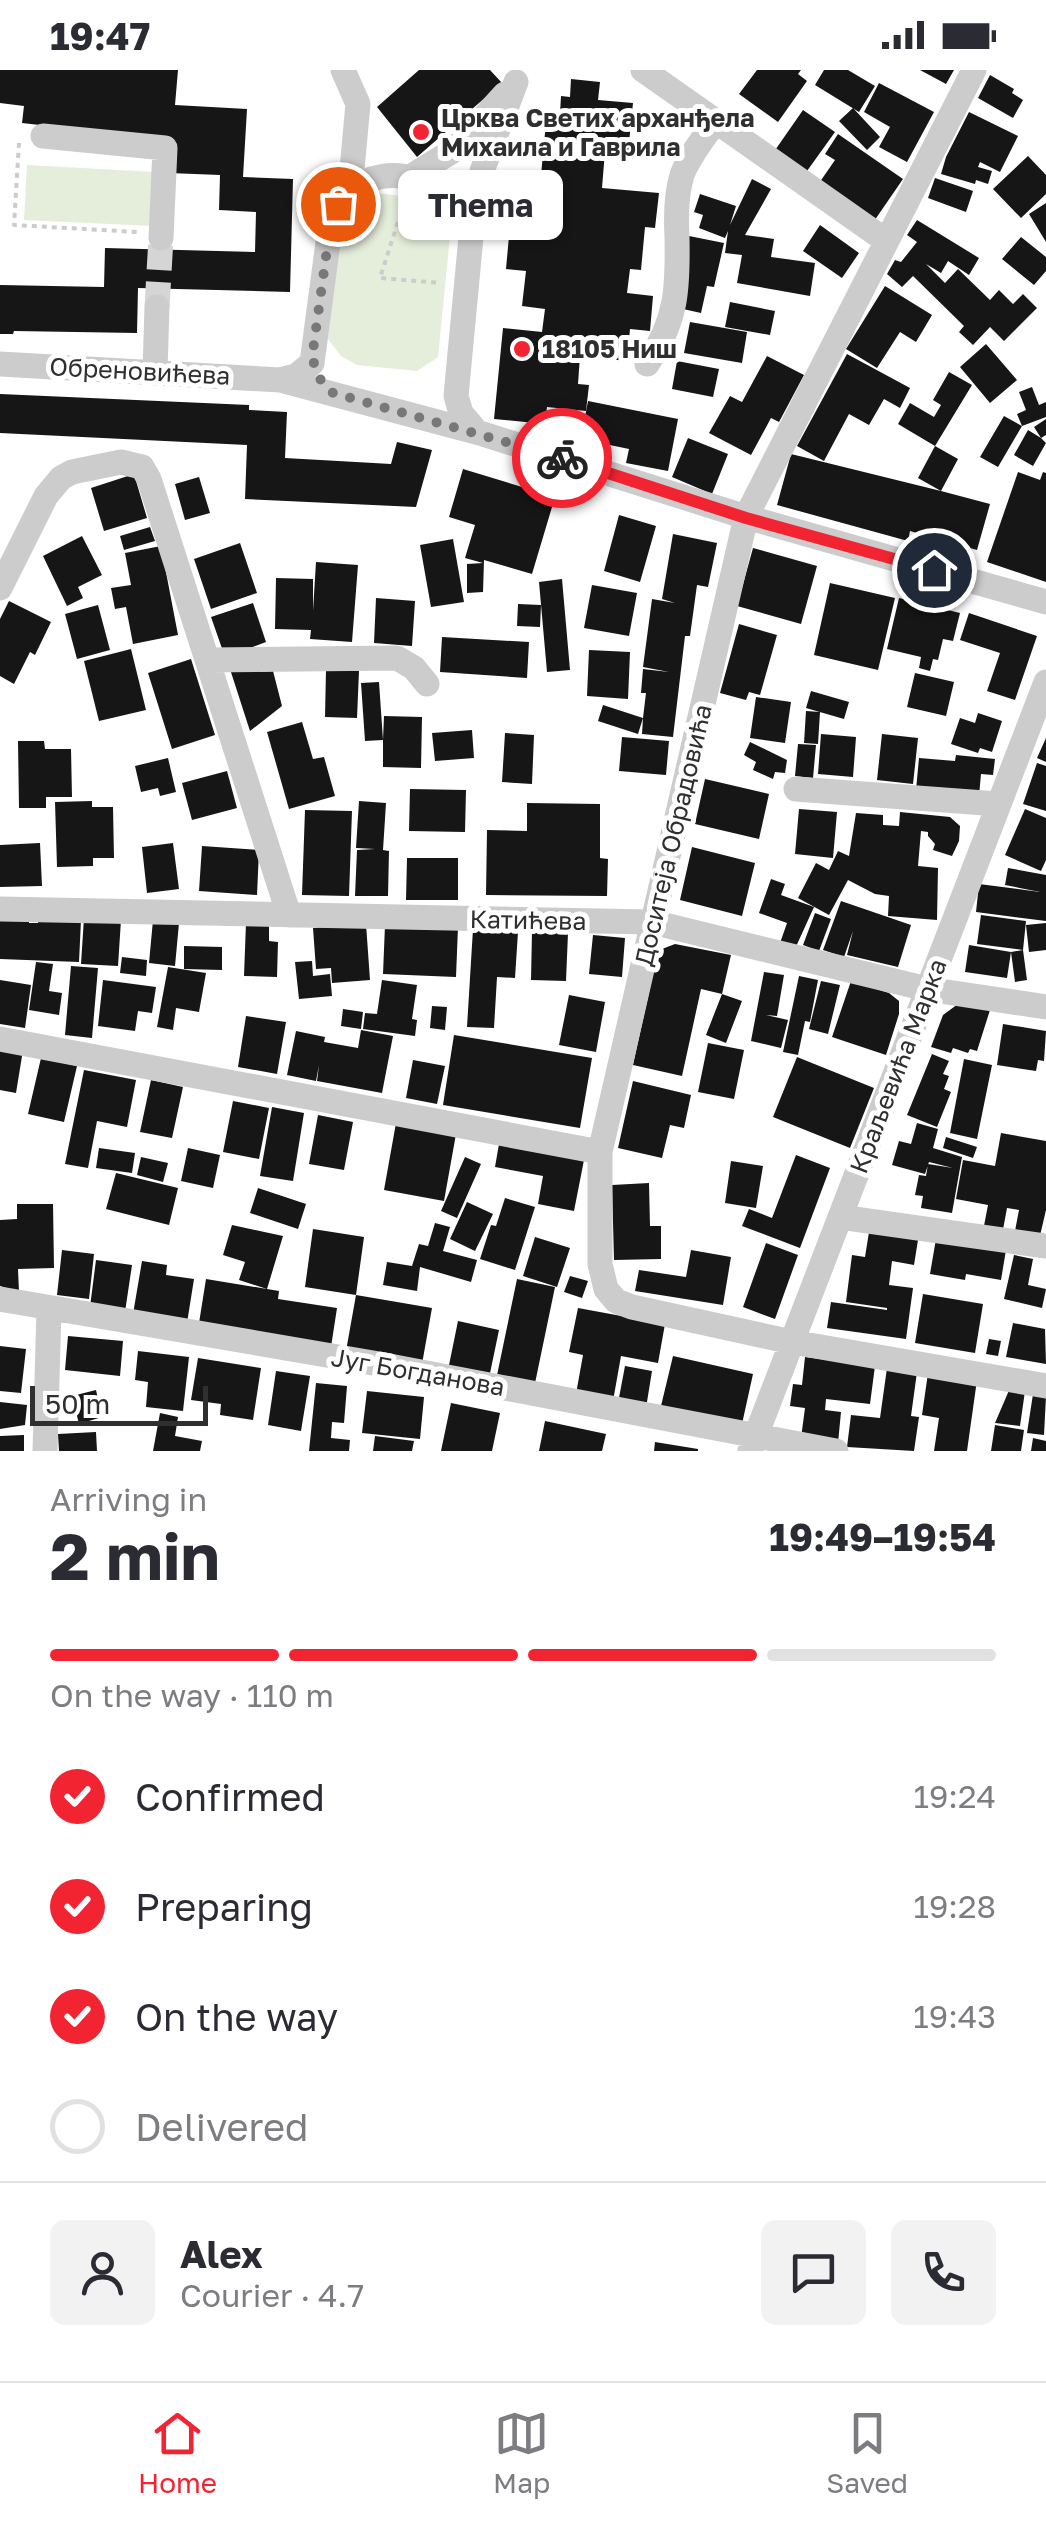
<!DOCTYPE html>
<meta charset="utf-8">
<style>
:root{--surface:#fff;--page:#f2f2f3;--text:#2b2b33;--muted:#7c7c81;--line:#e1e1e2;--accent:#f32432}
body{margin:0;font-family:"Golos Text",sans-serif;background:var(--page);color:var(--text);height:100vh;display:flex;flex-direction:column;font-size:38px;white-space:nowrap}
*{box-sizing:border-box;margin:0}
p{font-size:32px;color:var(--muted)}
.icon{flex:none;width:55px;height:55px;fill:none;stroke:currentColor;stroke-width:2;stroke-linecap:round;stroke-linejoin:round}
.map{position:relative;height:1381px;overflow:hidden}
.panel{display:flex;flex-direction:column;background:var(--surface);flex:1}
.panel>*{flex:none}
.scale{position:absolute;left:30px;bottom:25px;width:178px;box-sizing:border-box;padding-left:10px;border:5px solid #2f2f2f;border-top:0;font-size:28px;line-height:35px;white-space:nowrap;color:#2f2f2f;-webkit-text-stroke:8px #fff;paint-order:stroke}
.pin{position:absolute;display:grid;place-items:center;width:85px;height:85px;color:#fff;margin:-42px;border:5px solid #fff;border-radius:50%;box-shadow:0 2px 10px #0007}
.courier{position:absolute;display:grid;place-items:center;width:100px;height:100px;margin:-50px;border:8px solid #f32432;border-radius:50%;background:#fff;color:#222;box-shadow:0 2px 12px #0007}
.bubble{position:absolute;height:70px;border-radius:15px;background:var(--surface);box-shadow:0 2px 8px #0004;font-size:32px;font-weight:700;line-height:70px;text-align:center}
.overview em{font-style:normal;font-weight:700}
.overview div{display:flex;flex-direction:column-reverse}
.overview{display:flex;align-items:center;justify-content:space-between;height:170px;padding:0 50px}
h1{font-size:65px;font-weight:700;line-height:75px}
.bar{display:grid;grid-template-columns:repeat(4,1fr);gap:15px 10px;align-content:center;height:120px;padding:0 50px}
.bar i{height:12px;border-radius:8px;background:var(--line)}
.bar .selected{background:var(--accent)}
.bar p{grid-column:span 4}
.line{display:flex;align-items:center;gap:25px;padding:0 50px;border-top:2px solid var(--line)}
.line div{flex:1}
.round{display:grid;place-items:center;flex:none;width:105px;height:105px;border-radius:15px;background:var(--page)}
ol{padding:0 50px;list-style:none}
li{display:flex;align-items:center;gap:30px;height:110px}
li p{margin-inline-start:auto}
li .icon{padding:10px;border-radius:50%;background:var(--accent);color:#fff;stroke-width:4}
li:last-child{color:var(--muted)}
li i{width:55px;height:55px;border:5px solid var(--line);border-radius:50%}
.status{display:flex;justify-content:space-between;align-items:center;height:70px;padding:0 50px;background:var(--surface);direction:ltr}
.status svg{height:28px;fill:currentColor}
.tab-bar{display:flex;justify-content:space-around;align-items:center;height:140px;border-top:2px solid var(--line);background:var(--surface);font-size:28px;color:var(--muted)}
.tab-bar a{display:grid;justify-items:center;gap:5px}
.tab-bar .selected{color:var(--accent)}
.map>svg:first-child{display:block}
.green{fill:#e5eddb}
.building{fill:#161616}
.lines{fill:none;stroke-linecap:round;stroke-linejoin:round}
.minor-tunnel{stroke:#d5d5d5;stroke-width:25;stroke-dasharray:25 12;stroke-linecap:butt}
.path{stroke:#ccc;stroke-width:4;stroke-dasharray:5 5;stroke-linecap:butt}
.minor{stroke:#ccc;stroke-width:25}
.done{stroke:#787878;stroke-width:10;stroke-dasharray:0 18}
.route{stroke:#f32432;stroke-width:12}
.poi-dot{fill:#f32432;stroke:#fff;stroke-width:4}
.labels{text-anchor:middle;stroke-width:10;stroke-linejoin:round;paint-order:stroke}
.poi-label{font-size:25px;font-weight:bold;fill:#2f2f2f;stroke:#fff;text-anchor:start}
.street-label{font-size:25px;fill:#2f2f2f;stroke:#fff}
</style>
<div class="status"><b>19:47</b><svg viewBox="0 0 49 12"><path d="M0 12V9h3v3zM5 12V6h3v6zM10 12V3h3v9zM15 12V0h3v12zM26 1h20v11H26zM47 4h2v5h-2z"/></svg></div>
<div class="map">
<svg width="1046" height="1381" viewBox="0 0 1046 1381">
<rect width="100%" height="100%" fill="#fff"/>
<!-- green -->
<path class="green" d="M27,95L155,102L153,156L24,150Z
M359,123C395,124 430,124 451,156L438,287L417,301L357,295L341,286L328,269L340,150Z"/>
<!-- building -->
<path class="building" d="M0,0H178L175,35L247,39L243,107L293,109L290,222L138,218L137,263L14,261L13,264H0V215L104,217L105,178L255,182L256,142L219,140L220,105L169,103L172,70L22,53L24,36L0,33Z
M419,0H490L502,13L417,87L377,37Z
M757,0H801L798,4L807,11L778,52L739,24Z
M824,0H848L875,16L859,42L815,15Z
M920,0H954L946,14Z
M990,5L1014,19L1012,23L1023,30L1013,48L978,28Z
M571,9L600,12L598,30L633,33L628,83L605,81L602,118L659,123L655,158L645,157L641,200L630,199L627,223L653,226L650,261L630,259L627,291L580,286L578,314L589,315L586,341L547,337L545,354L494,349L503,258L542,262L545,239L522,236L526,201L506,199L511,144L537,147L547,42L560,44L561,26L570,27Z
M879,13L934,42L907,92L879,77L890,57L864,42Z
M853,38L880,67L867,80L839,51Z
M803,40L835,62L802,108L771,86Z
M969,42L1018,66L1000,102L980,92L978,97L992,101L988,114L976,110L975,114L941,104L946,87Z
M838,64L903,109L870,157L815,119L835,90L825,84Z
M1028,86L1046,105V124L1021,148L993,119Z
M935,108L973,121L966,142L928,128Z
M752,109L771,119L745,165L774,169L771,187L815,193L810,226L737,213L742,185L725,183L728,161L725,168L699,158L703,145L694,142L700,124L736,136L730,155Z
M1046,133V172L1029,144Z
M917,150L979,188L969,205L948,191L941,203L926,194L945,213L958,199L990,230L999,220L1013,234L1023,224L1037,238L1004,271L990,257L973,275L959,262L964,256L913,206L902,217L887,204L895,190L901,192L917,172L907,165Z
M820,155L859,183L842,208L803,181Z
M689,166L724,173L714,217L707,216L701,243L674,237Z
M1021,167L1046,187V201L1034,215L1002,189Z
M885,216L932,245L916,272L900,262L877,298L846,279Z
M730,232L775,241L770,265L725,257Z
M690,252L747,262L742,293L684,283Z
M986,274L1017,310L990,333L960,297Z
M847,284L910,318L900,338L884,329L869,355L849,344L824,391L797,376Z
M767,286L804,305L779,352L771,348L751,385L709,363L730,326L742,332Z
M677,291L719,299L713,327L672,319Z
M949,302L972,315L935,376L898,354L910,333L934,347L941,335L933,330Z
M1032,317L1039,335L1046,332V347L1022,356L1017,344L1026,340L1019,322Z
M0,324L249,335V340L287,342L285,388L391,394L397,372L432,380L416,437L245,429L247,375L0,363Z
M588,331L678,349L668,401L626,393L629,379L581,369Z
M1004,346L1022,356L998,397L980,387Z
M1046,349V365L1041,368L1046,373L1033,396L1014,385L1028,360L1041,368L1034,357Z
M688,368L728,384L712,424L672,407Z
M935,376L958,389L941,421L990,434L977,480L910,461L908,471L777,435L791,384L941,421L918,408Z
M463,399L555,427L532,504L484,490L483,522L467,523V494L483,493L465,488L475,455L449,447Z
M1018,402L1040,410L1043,402L1046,403V512L987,492Z
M134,404L147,448L104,461L91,418Z
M199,407L210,443L185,450L175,414Z
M619,445L656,456L640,512L604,501Z
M150,457L155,471L124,480L120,466Z
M673,464L717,473L708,517L697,515L690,566H685L673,667L642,664L643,648L638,664L598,651L603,635L643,648L646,623H641L643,599L669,602L643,597L652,529L675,533L662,529Z
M82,466L102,505L78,517L83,528L67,536L43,486Z
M453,469L464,532L431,537L420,475Z
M240,473L257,523L211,539L194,489Z
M161,476L178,565L133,574L126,537L115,539L111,518L131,515L125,483Z
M753,478L817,496L801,554L737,536Z
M316,492L358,495L352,572L310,569L311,560L275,559L276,508L313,509V541Z
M562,509L570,600L547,602L539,512Z
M830,513L895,528L878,600L814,585Z
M592,515L637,523L629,566L584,558Z
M376,528L415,531L412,576L374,573Z
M899,528L960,543L953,571L943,569L938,590L933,589L930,601L919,598L921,587L887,579Z
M9,531L51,552L35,585L30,582L14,614L0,606V549Z
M253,533L266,572L225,587L211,547Z
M518,534L541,535L540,557L517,556Z
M98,535L110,580L77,589L65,544Z
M969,543L1037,566L1015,630L987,621L1000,583L960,570Z
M739,554L777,565L760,625L749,622L746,630L720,623Z
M442,567L529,572L527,608L440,602Z
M131,579L146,640L99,651L84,591Z
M589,580L630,582L628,629L587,626Z
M191,589L215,665L172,679L148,603Z
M256,592L260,602L273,601L282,636L250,661L229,596Z
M326,600L359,601L357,648L325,647Z
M915,603L954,612L946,646L907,637Z
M379,612L383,670L384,646L422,647L421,698L383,697V670L365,671L361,613Z
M811,621L849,632L844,649L806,638Z
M756,627L791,632L785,673L750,668Z
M806,641L820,642L818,674L804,673Z
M978,643L1002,651L992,682L980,678L978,683L951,674L960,648L975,653Z
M302,652L313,689L324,687L335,726L289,739L267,662Z
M472,660L474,688L435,691L432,663Z
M505,663L534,665L532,714L502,712Z
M821,664L856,667L853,707L818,704Z
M882,664L918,668L913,714L877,710Z
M622,667L669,671L666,705L619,701Z
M1046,668V692L1037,688Z
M18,671H44L45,679H71L72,727H46V738H19Z
M750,672L787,690L785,703L775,702L773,709L753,700L756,692L744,685Z
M798,674L816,675L813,708L795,706Z
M956,685L995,689L993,705L981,704L979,726L916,720L919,688L955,691Z
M168,688L176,722L160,726L158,718L141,722L135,696Z
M1037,693L1046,696V741L1023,734Z
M227,701L237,738L192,750L182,713Z
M705,709L769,724L759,769L695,754Z
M410,719L466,720L465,762L409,761Z
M92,731V737H113L114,788H93V796L57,797L55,732Z
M359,731L386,733L383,780L389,781L388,826H355L357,780L375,779L356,778Z
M527,733L600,734V788L608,789L607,826L486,825L487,760L527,761Z
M799,739L837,742L833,788L795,784Z
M1025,739L1046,748V790L1041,801L1005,785Z
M305,740L352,741L349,826L302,825Z
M900,742L950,747L960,756L959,771L952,786L933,780L935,774L928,766V762L921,761L918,796L938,798L937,850L888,846L889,826L875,824L848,810L829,845L798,828L816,793L829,800L838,781L849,786L856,743L883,745V755L899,756Z
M40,773L42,816L0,817V775Z
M173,773L179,819L147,823L142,777Z
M202,776L259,780L257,825L199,821Z
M692,777L755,793L742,846L680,830Z
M407,788H458V830H406Z
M1008,798L1046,805V851L976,842L979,814L1040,822L1005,815Z
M771,809L785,814L781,825L814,837L794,881L779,876L787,853L759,843Z
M841,831L911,855L898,897L847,885L853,861L844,887L823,880Z
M0,843L29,844V853H38V848L81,850L79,892L0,889Z
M815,843L831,849L819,881L803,875Z
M981,845L1026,851L1023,880L977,874Z
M84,848L121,850L118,896L81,894Z
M153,850L179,853L175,896L149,893Z
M246,853L269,854V871L278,872L277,907L244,906Z
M1046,853V880L1029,882L1026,855Z
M366,854L370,910L332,913L331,898L316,899L313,858Z
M385,855L458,857L456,907L383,904Z
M473,859L518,862L515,908L497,907L494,958L467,957Z
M532,862L568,863L566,911L531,910Z
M593,865L625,868L622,907L589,904Z
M675,874L731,885L722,924L701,919L682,1006L633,995L657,886L662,879Z
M969,875L1011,882L1023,880L1027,910L1015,912L1011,882L1007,908L965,902Z
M184,876L222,877V900L184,899Z
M122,887L147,890L146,906L120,903Z
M312,891L313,906L330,904L332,926L299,929L295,892Z
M36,892L53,894L49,921L62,923L59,945L29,940Z
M71,896L98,898L92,968L65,965Z
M168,897L206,903L199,942L176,938L173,960L157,957Z
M764,902L784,905L777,946L766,945L788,950L781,978L751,971Z
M799,906L818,910L810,952L805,951L798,985L783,982Z
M0,910L31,915L25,958L0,954Z
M103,910L156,917L152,943L138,941L135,961L98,956Z
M382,910L417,915L412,949L417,950L415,966L363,959L365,943L377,944Z
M821,911L840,915L828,964L809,959Z
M851,911L889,923L899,931V944L886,985L832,967Z
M722,924L742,931L726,973L706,965Z
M569,925L605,932L596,982L559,975Z
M958,934L990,940L977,981L970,979L968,983L953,978L951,983L931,977L943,945Z
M432,936L447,937L445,960L430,958Z
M343,939L363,942L361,959L341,956Z
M246,946L286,952L277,1004L238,997Z
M1003,954L1046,961L1044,991L1038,990L1036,1001L997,995Z
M361,960L393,966L382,1023L317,1011L319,995L316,1011L287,1005L296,961L325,967L324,972L358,978Z
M454,965L592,988L580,1058L443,1035Z
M708,973L744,980L734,1029L698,1022Z
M0,977L23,980L16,1023L0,1020Z
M932,984L949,991L943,1004L949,1006L944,1019L951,1022L937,1057L907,1045Z
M797,987L874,1018L850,1078L773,1047Z
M41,988L77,996L64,1052L28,1044Z
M964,989L992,995L977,1069L950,1063Z
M413,990L445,996L437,1034L406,1028Z
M84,1000L136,1010L127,1057L97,1051L88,1098L65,1094Z
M151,1010L183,1017L172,1068L140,1062Z
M633,1011L691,1025L684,1058L670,1055L662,1088L618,1078Z
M233,1031L269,1038L259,1089L223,1082Z
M272,1037L304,1043L293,1111L260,1106Z
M318,1045L353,1052L344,1100L309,1094Z
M396,1053L456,1064L444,1131L384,1120Z
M917,1053L938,1059L933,1078L962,1087L952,1143L921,1138L923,1126L915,1125L919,1105L926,1106L928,1094L953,1098L929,1092L925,1104L892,1095L899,1071L911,1074Z
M1001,1063L1046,1071V1140L1039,1170L1014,1166L1019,1140L1007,1138L1002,1165L983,1161L988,1135L956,1129L963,1090L995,1096Z
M946,1067L977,1077L973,1088L943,1078Z
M499,1074L584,1090L574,1141L538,1134L543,1106L495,1097Z
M99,1078L135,1083L132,1103L96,1098Z
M188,1078L220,1085L213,1118L181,1111Z
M796,1085L830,1098L800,1178L742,1156L749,1139L772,1148Z
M141,1087L168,1093L163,1112L137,1105Z
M465,1087L481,1094L457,1148L441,1141Z
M731,1091L763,1096L756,1138L725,1133Z
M116,1103L178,1118L169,1155L106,1139Z
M649,1113L650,1156H661V1189L614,1190L612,1115Z
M258,1118L306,1134L298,1159L250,1143Z
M505,1128L535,1137L515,1200L480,1189L491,1155L496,1156Z
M467,1132L493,1144L475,1181L450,1169Z
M17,1134H53L54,1198L18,1199L19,1222L0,1216V1150L17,1149Z
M435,1153L450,1157L443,1181L477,1190L471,1212L420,1197L417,1221L383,1215L387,1192L412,1196L419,1174L428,1176Z
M232,1155L283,1166L267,1219L279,1221L278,1229L337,1238L331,1277L199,1253L206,1209L267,1219L239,1210L245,1192L223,1185Z
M313,1159L364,1167L356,1225L432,1238L422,1294L346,1281L356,1225L305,1217Z
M869,1162L918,1170L914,1195L892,1191L889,1215L913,1218L906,1269L827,1258L831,1232L887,1240V1238L846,1232L852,1185L865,1187Z
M535,1167L570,1178L557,1217L523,1206Z
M936,1169L1006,1180L1001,1210L966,1204L965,1210L930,1204Z
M766,1173L798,1185L775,1249L743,1237Z
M62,1180L94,1184L89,1229L57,1225Z
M691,1180L731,1187L723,1235L635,1221L639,1200L686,1207Z
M1014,1185L1033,1189L1028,1215L1046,1219L1042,1238L1004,1229Z
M96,1190L132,1195L125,1242L90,1237Z
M142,1191L167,1195L166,1205L194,1209L187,1253L133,1244Z
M570,1206L588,1211L582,1228L564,1222Z
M517,1209L555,1217L534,1318L496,1310Z
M923,1224L983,1234L975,1283L915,1273Z
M578,1238L665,1254L658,1293L621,1286L613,1331L576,1324L583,1285L569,1282Z
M458,1251L499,1260L489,1308L448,1300Z
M1013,1253L1045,1259L1046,1294L1006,1287Z
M68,1266L123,1271L120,1306L65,1300Z
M989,1269L1001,1271L998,1286L986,1284Z
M0,1276L26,1279L21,1323L0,1321Z
M138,1281L189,1287L183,1341L146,1337L148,1312L135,1310Z
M673,1286L753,1304L742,1354L661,1336Z
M805,1287L875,1296L870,1334L826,1329L825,1340L841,1342L838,1373L801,1368L805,1338L790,1336L793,1314L802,1315Z
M198,1288L261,1298L253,1350L220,1345L221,1334L191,1330Z
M625,1296L652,1301L646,1338L618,1333Z
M887,1298L917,1302L911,1346L919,1347L914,1381L847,1377L851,1345L880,1348Z
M276,1301L310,1306L301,1361L268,1355Z
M928,1303L977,1310L967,1381H934L939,1348L922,1345Z
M316,1313L347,1316L344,1353L332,1352L331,1368L350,1370L349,1381H309Z
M1010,1318L1025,1321L1020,1356L995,1353Z
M96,1320L102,1347L79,1354L72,1326Z
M367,1321L424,1327L420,1369L362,1363Z
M1033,1324L1046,1326L1044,1365L1027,1363Z
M0,1332L27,1335L25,1355L0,1359Z
M451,1333L500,1343L492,1381H441Z
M160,1343L178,1347L175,1366L202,1371L200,1381H153Z
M545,1351L606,1364L602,1381H539Z
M995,1355L1024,1360L1021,1381H991Z
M96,1362L97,1381H59L58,1364Z
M24,1365V1381H0V1366Z
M375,1366L414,1371L412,1381H373Z
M1033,1368L1046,1371V1381H1031Z
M655,1372L698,1379V1381H654Z"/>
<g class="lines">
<!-- minor-tunnel -->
<path class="minor-tunnel" d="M157,237L161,168"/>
<!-- path -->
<path class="path" d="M19,73L14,155L137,162
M404,133L380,208L441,213"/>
<!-- minor -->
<path class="minor" d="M343,0L358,34L350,121
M643,0L885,170
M974,0L746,447L600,1082V1194L606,1219L616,1231L632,1237L792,1272L1046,1316
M43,66L165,78L161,168
M412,106L454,80L505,24
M0,294L280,310L483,364L746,447L1046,532
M647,294C677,251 678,218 677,167C676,148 676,124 682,105C689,86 704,68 715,52
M155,301L157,237
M280,310L296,306L312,293L331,150C351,99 407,93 447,126C459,136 465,153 471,167
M477,362L461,343L456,326L471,167L482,101L516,12
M0,518L46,426L61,408L72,402L121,392L142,397L149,409L289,845
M209,590L397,588L414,598L427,614
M796,719L998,734
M0,839L652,852L927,919L1046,937
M0,969L600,1082
M840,1147L1046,1176
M0,1229L379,1294L836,1381
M45,1381L49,1238
M750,1381L1046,612"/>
</g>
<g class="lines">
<!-- done -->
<path class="done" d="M338,134L331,150L312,288L320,309L333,323L562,388"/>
<!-- route -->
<path class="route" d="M562,388L746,448L934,500"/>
</g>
<!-- markers -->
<g class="poi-dot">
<circle cx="421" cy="62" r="10"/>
<circle cx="522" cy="279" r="10"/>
</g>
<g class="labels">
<!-- poi labels -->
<g class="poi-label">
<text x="441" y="57">Црква Светих арханђела<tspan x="441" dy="29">Михаила и Гаврила</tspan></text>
<text x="542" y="288">18105 Ниш</text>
</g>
<!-- street labels -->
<g class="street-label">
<text transform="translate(140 301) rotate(3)" y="9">Обреновићева</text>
<text transform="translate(673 765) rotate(-77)" y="9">Доситеја Обрадовића</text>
<text transform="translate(528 850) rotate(1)" y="9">Катићева</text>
<text transform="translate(898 996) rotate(-69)" y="9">Краљевића Марка</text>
<text transform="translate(418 1302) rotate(10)" y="9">Југ Богданова</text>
</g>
</g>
</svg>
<div class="scale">50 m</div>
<div class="pin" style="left:338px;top:134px;background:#ea580c"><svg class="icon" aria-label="bag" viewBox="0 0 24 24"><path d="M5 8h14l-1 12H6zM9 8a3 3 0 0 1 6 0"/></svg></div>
<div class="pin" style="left:934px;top:500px;background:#1f2937"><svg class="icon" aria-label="home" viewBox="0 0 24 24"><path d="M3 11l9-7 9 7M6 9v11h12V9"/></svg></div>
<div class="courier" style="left:562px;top:388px"><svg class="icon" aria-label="bike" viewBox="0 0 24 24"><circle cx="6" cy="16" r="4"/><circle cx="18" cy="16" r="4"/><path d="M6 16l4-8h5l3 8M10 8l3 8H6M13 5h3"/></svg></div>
<div class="bubble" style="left:398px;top:100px;width:165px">Thema</div>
</div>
<section class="panel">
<div class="overview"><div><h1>2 min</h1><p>Arriving in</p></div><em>19:49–19:54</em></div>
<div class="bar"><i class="selected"></i><i class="selected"></i><i class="selected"></i><i></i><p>On the way · 110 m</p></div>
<ol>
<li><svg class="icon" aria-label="check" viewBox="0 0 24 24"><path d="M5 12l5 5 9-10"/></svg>Confirmed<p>19:24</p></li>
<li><svg class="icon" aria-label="check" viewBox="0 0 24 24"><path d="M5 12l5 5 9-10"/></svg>Preparing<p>19:28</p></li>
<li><svg class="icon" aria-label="check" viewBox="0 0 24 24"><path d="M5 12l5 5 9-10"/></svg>On the way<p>19:43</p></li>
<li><i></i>Delivered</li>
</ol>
<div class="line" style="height:180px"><a class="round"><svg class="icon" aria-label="person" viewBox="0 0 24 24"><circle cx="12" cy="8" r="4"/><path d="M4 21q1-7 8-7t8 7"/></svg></a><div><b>Alex</b><p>Courier · 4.7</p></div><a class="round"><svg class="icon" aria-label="chat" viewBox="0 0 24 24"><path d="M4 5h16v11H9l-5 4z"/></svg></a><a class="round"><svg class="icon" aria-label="phone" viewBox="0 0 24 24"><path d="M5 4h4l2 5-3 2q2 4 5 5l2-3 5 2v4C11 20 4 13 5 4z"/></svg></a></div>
</section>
<nav class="tab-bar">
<a class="selected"><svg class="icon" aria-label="home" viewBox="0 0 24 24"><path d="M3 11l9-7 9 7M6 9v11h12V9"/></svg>Home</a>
<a><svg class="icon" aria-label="map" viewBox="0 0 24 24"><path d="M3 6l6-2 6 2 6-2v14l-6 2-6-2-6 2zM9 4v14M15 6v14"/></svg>Map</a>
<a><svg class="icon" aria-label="saved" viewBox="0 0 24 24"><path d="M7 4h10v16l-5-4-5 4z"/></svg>Saved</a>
</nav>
